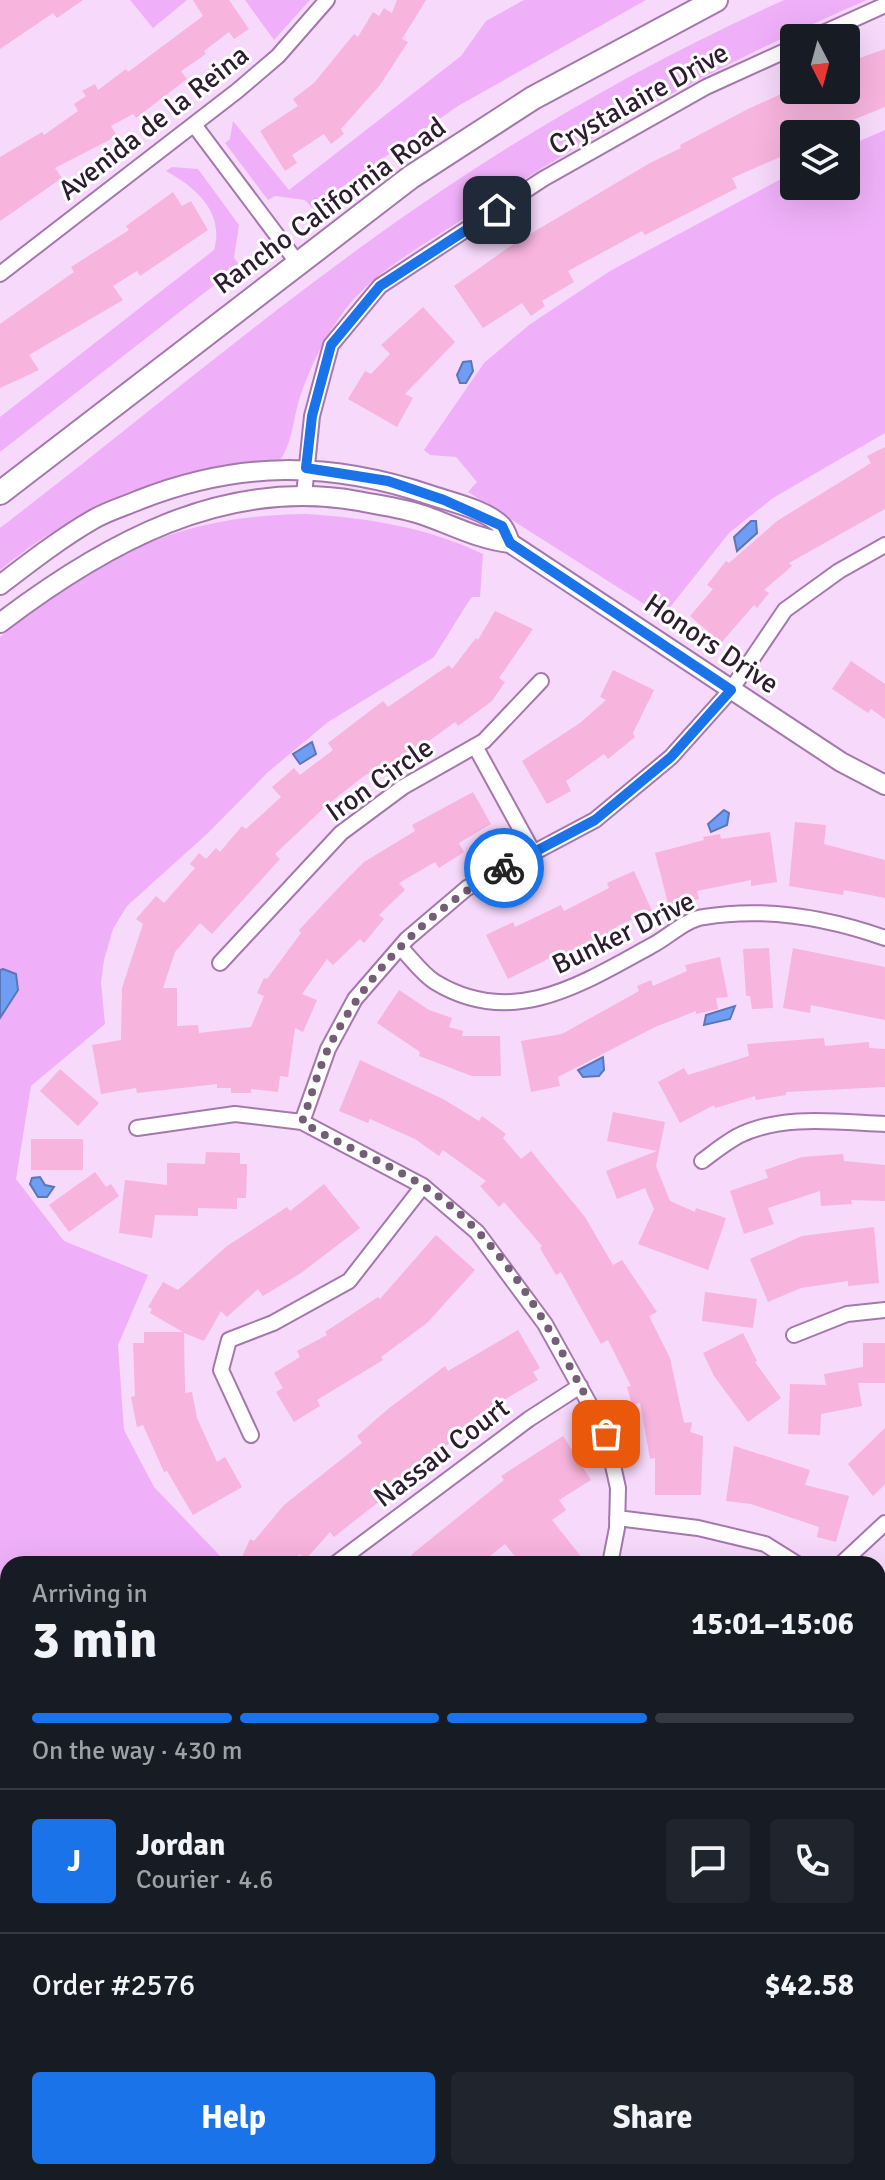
<!DOCTYPE html>
<meta charset="utf-8">
<style>
:root{--surface:#171b24;--page:#20242c;--text:#f1f3f6;--muted:#9ea1a6;--line:#363941;--accent:#1a73e8}
body{margin:0;font-family:Signika,sans-serif;background:var(--page);color:var(--text);height:100vh;display:flex;flex-direction:column;font-size:30px;white-space:nowrap}
*{box-sizing:border-box;margin:0}
p{font-size:26px;color:var(--muted)}
.icon{flex:none;width:44px;height:44px;fill:none;stroke:currentColor;stroke-width:2;stroke-linecap:round;stroke-linejoin:round}
.map{position:relative;flex:1;overflow:hidden}
.panel{position:absolute;left:0px;top:1556px;width:886px;height:624px;display:flex;flex-direction:column;background:var(--surface);border-radius:24px 24px 0 0;box-shadow:0 8px 32px #0002}
.panel>*{flex:none}
.needle{width:52px;rotate:174deg}
.fabs{position:absolute;left:780px;top:24px;display:grid;gap:16px}
.fabs a{display:grid;place-items:center;width:80px;height:80px;border-radius:8px;background:var(--surface);box-shadow:0 8px 32px #0002;font-size:40px}
.pin{position:absolute;display:grid;place-items:center;width:68px;height:68px;color:#fff;margin:-34px;border-radius:16px;box-shadow:0 4px 12px #0006}
.courier{position:absolute;display:grid;place-items:center;width:80px;height:80px;margin:-40px;border:6px solid #1a73e8;border-radius:50%;background:#fff;color:#222;box-shadow:0 2px 10px #0007}
.overview em{font-style:normal;font-weight:700}
.overview div{display:flex;flex-direction:column-reverse}
.overview{display:flex;align-items:center;justify-content:space-between;height:136px;padding:0 32px}
h1{font-size:52px;font-weight:700;line-height:60px}
.bar{display:grid;grid-template-columns:repeat(4,1fr);gap:12px 8px;align-content:center;height:96px;padding:0 32px}
.bar i{height:10px;border-radius:6px;background:var(--line)}
.bar .selected{background:var(--accent)}
.bar p{grid-column:span 4}
.line{display:flex;align-items:center;gap:20px;padding:0 32px;border-top:2px solid var(--line)}
.line div{flex:1}
.round{display:grid;place-items:center;flex:none;width:84px;height:84px;border-radius:8px;background:var(--page)}
.button{display:flex;gap:16px;margin-top:auto;padding:16px 32px}
.button a{flex:1;height:92px;border-radius:8px;background:var(--accent);color:#fff;font-size:32px;font-weight:700;line-height:92px;text-align:center}
.button a+a{background:var(--page);color:var(--text)}
.map>svg:first-child{display:block}
.green{fill:#efb0f9}
.water{fill:#6f9df3;stroke:#5b76b8;stroke-width:2}
.building{fill:#f7b4dd}
.lines{fill:none;stroke-linecap:round;stroke-linejoin:round}
.minor-casing{stroke:#a578ad;stroke-width:18}
.tertiary-casing{stroke:#a578ad;stroke-width:22}
.primary-casing{stroke:#a578ad;stroke-width:26}
.minor{stroke:#fff;stroke-width:14}
.tertiary{stroke:#fff;stroke-width:18}
.primary{stroke:#fff;stroke-width:22}
.done{stroke:#745e77;stroke-width:8;stroke-dasharray:0 14.4}
.route{stroke:#1a73e8;stroke-width:10}
.labels{text-anchor:middle;stroke-width:6;stroke-linejoin:round;paint-order:stroke}
.street-label{font-size:28px;fill:#2d1b30;stroke:#fff}
</style>
<div class="map">
<svg width="885" height="2180" viewBox="0 0 885 2180">
<rect width="100%" height="100%" fill="#f7d9fb"/>
<!-- green -->
<path class="green" d="M130,0H187L153,28Z
M245,0H310L274,40Z
M524,0H646L458,106L312,208L305,200L275,196L268,200L225,143L230,139L233,121L289,190L461,56L486,21Z
M784,0H867C726,61 591,133 463,219C422,246 373,272 344,311C325,337 310,367 300,397C293,418 293,442 280,460C248,469 214,470 182,477C116,492 52,527 0,570V528C151,412 297,286 456,181C560,112 671,51 784,0Z
M885,130V433L773,498L729,533L663,616L468,492L477,482L456,457L430,455L424,450L484,363L529,325L610,271L794,172V186H846V147Z
M172,167L198,169L239,225L234,258L240,265L0,452V417L214,250C225,212 195,187 166,171Z
M306,514C367,518 427,527 483,554L480,597H472L467,604L434,657L328,722L267,773L208,833L127,906L113,929L104,960L101,982L105,1024L31,1086L16,1179L64,1241L148,1275L118,1345L124,1430L154,1487L223,1559L222,1564H8V2033H6L8,2025L0,2024V637C101,556 174,516 306,514Z
M885,1839V2135L878,2142V1841Z
M0,2092L7,2093L8,2100V2172H846L838,2180H0Z"/>
<!-- water -->
<path class="water" d="M471,361L473,371L466,383H460L457,375L463,362Z
M751,521H756L757,533L737,551L734,537Z
M312,742L316,754L300,764L293,754Z
M724,810L729,813L727,825L711,832L708,824Z
M3,969L16,974L18,990L0,1018V970Z
M735,1006L730,1019L704,1025L706,1015Z
M603,1057L604,1070L599,1076L583,1077L578,1070Z
M40,1177L45,1185L54,1187L47,1197H38L30,1184L32,1178Z"/>
<!-- building -->
<path class="building" d="M0,0H83L57,18L53,13L0,49Z
M193,0H229L249,29L234,39L229,32L204,51L206,54L181,71L187,79L136,118L133,114L111,126L117,136L55,168L62,178L0,221V157L42,132L44,135L78,111L74,104L86,96L82,91L95,84L98,90L126,69L128,72L203,16Z
M397,0H426L402,39L408,42L380,85L341,129L344,134L331,144L324,134L292,155L297,163L285,171L260,131L298,106L293,99L314,83L354,34L358,37L373,12L379,16L384,8L392,13Z
M885,49V107L833,128L835,134H794V151L732,178L737,188L645,235L642,231L568,271L574,282L542,301L545,306L531,316L522,303L483,328L454,286L515,243L650,163L681,148L680,145L748,109L790,90H846V84L860,78L854,60Z
M173,192L182,206L191,201L208,230L140,276L137,271L113,286L123,300L29,355L39,370L0,388V324L74,272L71,267L129,230L126,226Z
M423,307L455,342L405,394L413,398L397,427L348,399L365,371L371,374L390,354L381,345Z
M885,447V509L789,563L792,566L764,590L769,593L757,608L754,605L721,643L690,616L713,589L707,585L726,561L729,563L777,521L871,463L867,456Z
M495,611L533,629L499,678L505,682L492,701L458,726L455,722L422,746L420,744L389,765L387,762L364,776L327,805L275,854L280,859L212,934L200,923L175,952L163,988H177V1026L198,1025L199,1033L251,1027L264,996L257,993L264,978L267,979L301,933L299,930L344,882L364,862L415,831L412,825L473,792L491,824L459,843L464,852L439,868L435,862L399,883L405,890L379,915L384,919L364,943L360,939L333,965L327,959L302,994L317,1000L303,1032L295,1028L288,1077L280,1076L278,1092L251,1089V1093H231V1088H217V1084L137,1093L136,1088L101,1094L92,1045L121,1040L122,988L143,924L136,919L156,896L164,903L195,868L190,864L199,853L206,859L216,848L220,852L242,826L246,829L281,797L272,787L294,768L300,775L333,750L328,743L383,701L388,707L449,665L452,669L476,638L478,640Z
M851,661L885,684V719L871,709L868,713L832,689Z
M613,670L654,690L633,733L635,737L608,759L604,754L566,781L571,791L547,804L522,761L580,723L606,700L600,697Z
M795,822L826,825L824,844L885,860V898L844,890L843,895L789,886Z
M770,832L777,882L751,886V880L697,891L699,899L669,907L655,853L704,840L703,837L720,834L721,839Z
M634,871L652,911L619,925L607,934L610,941L592,949L591,947L561,961L558,954L508,979L486,935L513,922L515,927L561,905L564,911L609,888L607,883Z
M769,948L773,1008L752,1009L750,996H746L743,949Z
M793,948L885,967V1020L811,1005L810,1013L783,1008Z
M720,957L728,997L716,998L718,1009L696,1014V1011L655,1027L558,1077L560,1086L531,1092L521,1041L562,1034L639,991L637,986L651,980L653,986L687,971L685,965Z
M399,990L429,1010L452,1018L449,1027L463,1031L462,1036H500L501,1076H472L419,1056L420,1052L377,1023Z
M824,1038L825,1046L869,1042V1048L885,1049V1087L786,1092V1095L756,1100L755,1096L715,1108L714,1105L680,1123L658,1082L684,1068L688,1075L749,1056L747,1044Z
M360,1060L443,1099L479,1121L482,1116L506,1134L503,1138L521,1159L531,1151L585,1217L613,1265L622,1260L657,1312L649,1316L670,1358L684,1423L692,1422L690,1432L703,1436L701,1495H655V1458L650,1459L640,1403L632,1405L627,1387L631,1386L608,1340L601,1344L561,1272L556,1275L540,1248L542,1246L504,1202L499,1207L480,1186L486,1181L443,1150L439,1156L415,1139L370,1119L368,1123L339,1111Z
M60,1069L99,1103L78,1126L40,1091Z
M613,1112L665,1122L656,1166L670,1201L695,1212L696,1208L726,1218L708,1270L638,1244L654,1209L645,1188L617,1199L606,1171L657,1151L607,1141Z
M31,1139H83V1170H31Z
M206,1152L240,1153V1164H247L246,1198H237V1209L198,1208V1216L155,1215L152,1238L119,1233L125,1180L167,1185V1163L205,1164Z
M843,1154L844,1161L885,1165V1201L851,1200L852,1204L821,1206L820,1191L768,1208L774,1224L744,1234L730,1191L768,1178L765,1170L802,1157Z
M95,1172L106,1187L111,1184L119,1196L69,1232L49,1205Z
M324,1184L360,1228L301,1273L263,1296L258,1289L227,1317L221,1311L204,1341L184,1333L185,1393L192,1392L197,1418L217,1462L225,1457L242,1487L193,1515L167,1471L164,1472L143,1425L137,1427L131,1397L135,1396L133,1343H144V1332H183L150,1313L152,1309L148,1307L163,1282L178,1290L227,1246L287,1207L290,1211Z
M874,1227L879,1283L848,1286V1281L801,1288L768,1302L750,1259L802,1236Z
M436,1235L475,1270L427,1323L381,1357L383,1360L317,1400L320,1406L294,1422L276,1392L283,1388L274,1373L300,1357L297,1351L327,1335L325,1332L378,1297L380,1299Z
M705,1292L757,1299L753,1328L702,1321Z
M518,1330L540,1368L533,1372L538,1380L480,1414L448,1439L450,1443L387,1489L390,1493L334,1537L330,1532L306,1559L299,1554L295,1564H239L250,1539L254,1541L284,1505L362,1443L357,1436L388,1409L445,1366L448,1371Z
M743,1333L757,1361L755,1362L781,1398L748,1422L714,1376L703,1353Z
M863,1343H885V1383H858L862,1406L821,1414L820,1435L788,1434L790,1384L826,1385L824,1374L863,1367Z
M885,1428V1484L873,1496L848,1464Z
M563,1436L591,1480L559,1500L566,1510L552,1520L587,1564H521L505,1544L480,1564H418L411,1555L504,1480L501,1476Z
M734,1446L810,1470L805,1485L849,1496L836,1542L817,1537L819,1527L751,1504L726,1501Z"/>
<g class="lines">
<!-- minor casing -->
<g class="minor-casing">
<path id="minor" d="M812,38L885,5
M195,126L297,262
M0,274L237,91L278,56L327,0
M304,495L312,416L331,345L380,286L543,179L706,87L794,47
M475,746L533,852
M400,947C411,958 422,974 435,982C512,1029 580,985 651,946C667,938 686,919 704,917C764,907 828,918 885,938
M220,963L341,833L403,787L484,741L541,681
M302,1122L328,1049L355,999L407,939L467,888L595,820L671,757L731,690L785,610L839,571L885,545
M137,1128L235,1114L302,1122L423,1186L477,1232L545,1324L606,1434L618,1488L617,1528L610,1564
M702,1161C713,1153 725,1143 738,1136C782,1114 837,1122 885,1124
M794,1335L847,1314L885,1310
M251,1435L221,1370L229,1340L273,1323L349,1281L423,1186
M617,1518L698,1528L765,1544L797,1564
M335,1564L529,1419L580,1386
M841,1564L885,1523
M878,1658L885,1678
M878,1725L885,1723"/>
</g>
<!-- tertiary casing -->
<g class="tertiary-casing">
<path id="tertiary" d="M0,585C30,562 61,538 94,519C108,511 125,506 139,500C238,461 329,461 430,495C451,502 487,510 502,526C506,530 508,538 510,543
M0,623C104,544 223,477 358,501C379,505 403,508 423,515C452,525 480,540 510,543L841,762L885,785"/>
</g>
<!-- primary casing -->
<g class="primary-casing">
<path id="primary" d="M0,493L411,177L533,98L716,0"/>
</g>
<!-- minor -->
<use href="#minor" class="minor"/>
<!-- tertiary -->
<use href="#tertiary" class="tertiary"/>
<!-- primary -->
<use href="#primary" class="primary"/>
</g>
<g class="lines">
<!-- done -->
<path class="done" d="M504,868C431,908 367,971 329,1047C318,1070 311,1098 302,1122C341,1146 384,1161 422,1185C510,1241 558,1346 606,1434"/>
<!-- route -->
<path class="route" d="M497,210L380,286L331,345L312,416L306,468L388,481L444,500L502,526L510,543L731,690L671,757L595,820L504,868"/>
</g>
<g class="labels">
<!-- street labels -->
<g class="street-label">
<text transform="translate(638 98) rotate(-29)" y="10">Crystalaire Drive</text>
<text transform="translate(153 122) rotate(-38)" y="10">Avenida de la Reina</text>
<text transform="translate(329 205) rotate(-36)" y="10">Rancho California Road</text>
<text transform="translate(712 643) rotate(34)" y="10">Honors Drive</text>
<text transform="translate(379 779) rotate(-35)" y="10">Iron Circle</text>
<text transform="translate(623 932) rotate(-26)" y="10">Bunker Drive</text>
<text transform="translate(441 1452) rotate(-37)" y="10">Nassau Court</text>
</g>
</g>
</svg>
<div class="fabs">
<a><svg class="needle" viewBox="-14 -14 28 28"><path d="M0-13l5 13h-10z" fill="#e53935"/><path d="M0 13l5-13h-10z" fill="#9ea1a6"/></svg></a>
<a><svg class="icon" aria-label="layers" viewBox="0 0 24 24"><path d="M12 4l9 5-9 5-9-5zM3 14l9 5 9-5"/></svg></a>
</div>
<div class="pin" style="left:606px;top:1434px;background:#ea580c"><svg class="icon" aria-label="bag" viewBox="0 0 24 24"><path d="M5 8h14l-1 12H6zM9 8a3 3 0 0 1 6 0"/></svg></div>
<div class="pin" style="left:497px;top:210px;background:#1f2937"><svg class="icon" aria-label="home" viewBox="0 0 24 24"><path d="M3 11l9-7 9 7M6 9v11h12V9"/></svg></div>
<div class="courier" style="left:504px;top:868px"><svg class="icon" aria-label="bike" viewBox="0 0 24 24"><circle cx="6" cy="16" r="4"/><circle cx="18" cy="16" r="4"/><path d="M6 16l4-8h5l3 8M10 8l3 8H6M13 5h3"/></svg></div>
<section class="panel">
<div class="overview"><div><h1>3 min</h1><p>Arriving in</p></div><em>15:01–15:06</em></div>
<div class="bar"><i class="selected"></i><i class="selected"></i><i class="selected"></i><i></i><p>On the way · 430 m</p></div>
<div class="line" style="height:144px"><b class="round" style="background:var(--accent);color:#fff">J</b><div><b>Jordan</b><p>Courier · 4.6</p></div><a class="round"><svg class="icon" aria-label="chat" viewBox="0 0 24 24"><path d="M4 5h16v11H9l-5 4z"/></svg></a><a class="round"><svg class="icon" aria-label="phone" viewBox="0 0 24 24"><path d="M5 4h4l2 5-3 2q2 4 5 5l2-3 5 2v4C11 20 4 13 5 4z"/></svg></a></div>
<div class="line" style="height:104px"><div>Order #2576</div><b>$42.58</b></div>
<div class="button"><a>Help</a><a>Share</a></div>
</section>
</div>
